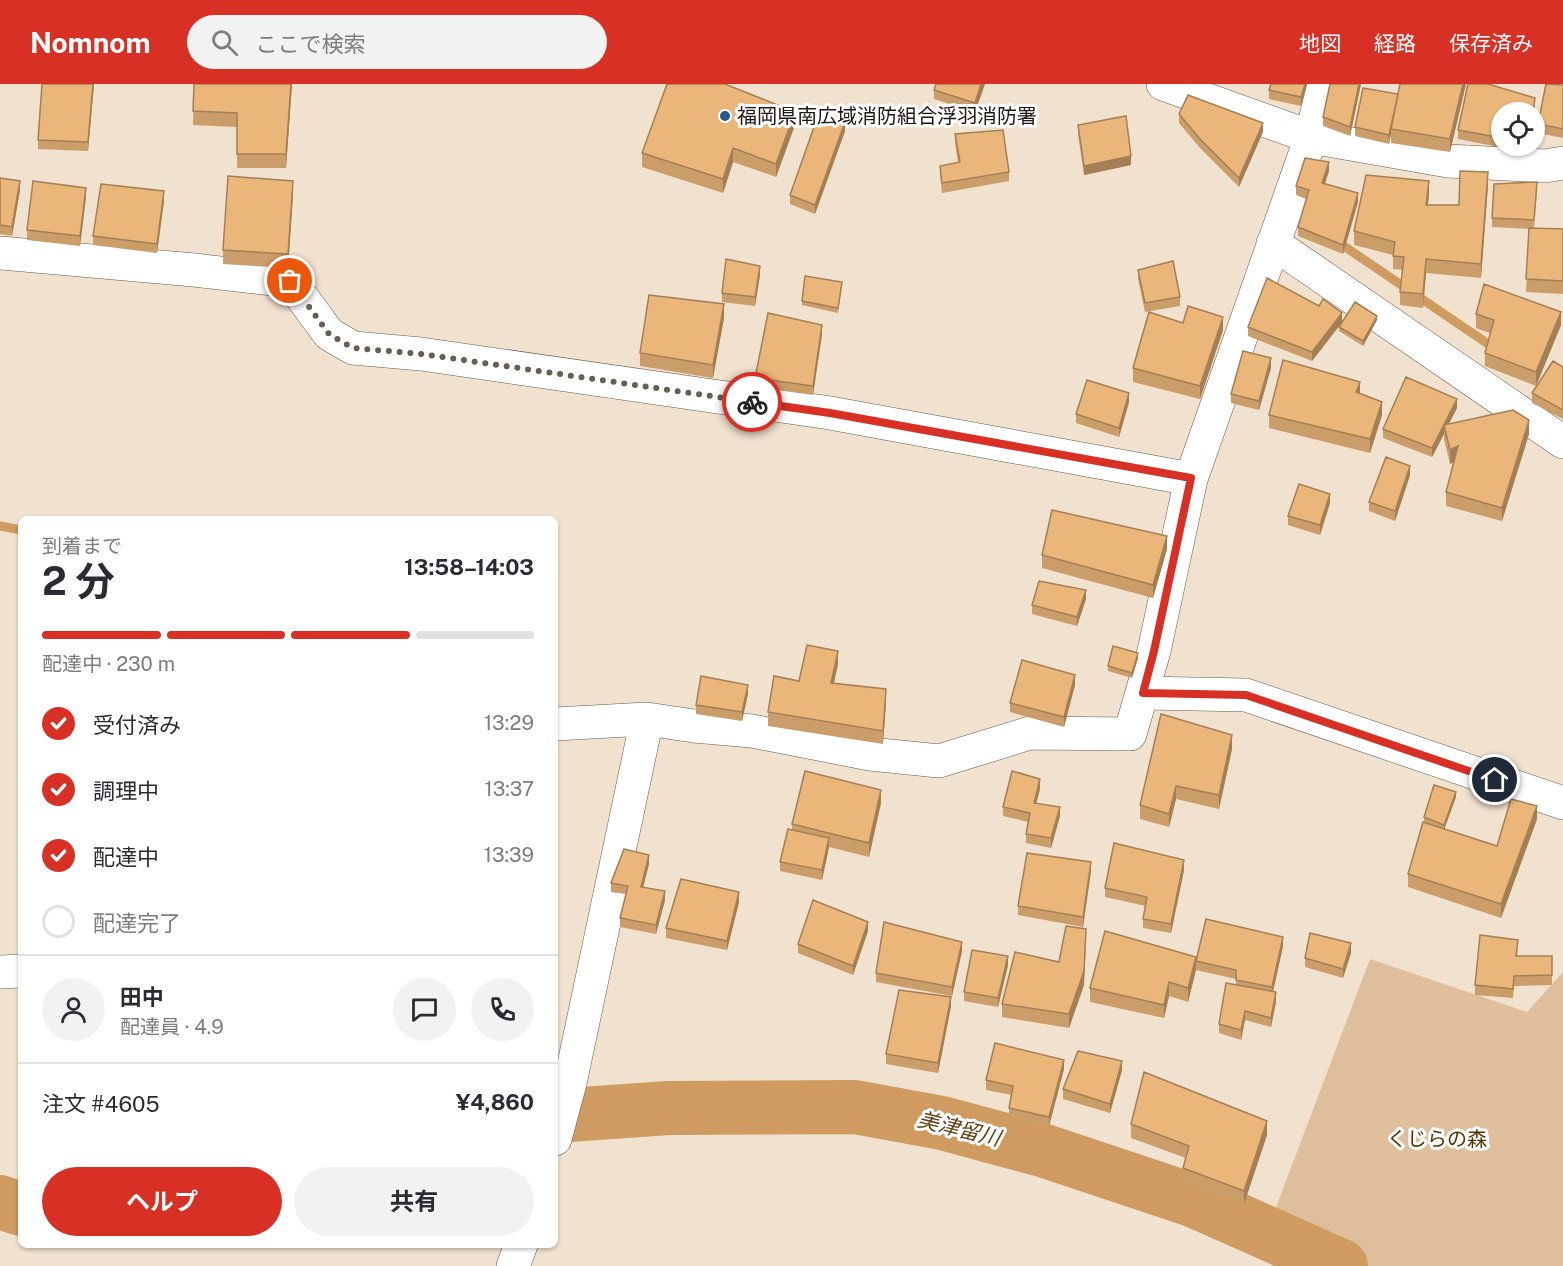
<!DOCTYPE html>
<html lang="ja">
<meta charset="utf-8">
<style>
:root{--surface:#fff;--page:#f2f2f3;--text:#2b2b33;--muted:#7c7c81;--line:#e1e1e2;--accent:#d93025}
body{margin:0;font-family:"Public Sans","Noto Sans JP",sans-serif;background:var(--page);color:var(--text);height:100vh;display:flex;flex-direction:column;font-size:22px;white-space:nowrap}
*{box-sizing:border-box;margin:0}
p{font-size:20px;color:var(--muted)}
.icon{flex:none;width:33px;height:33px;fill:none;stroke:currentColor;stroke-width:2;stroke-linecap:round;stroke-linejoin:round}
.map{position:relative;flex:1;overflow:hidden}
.panel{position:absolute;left:18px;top:432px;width:540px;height:732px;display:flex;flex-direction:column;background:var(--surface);border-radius:9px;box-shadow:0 2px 4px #0004}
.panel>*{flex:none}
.fabs{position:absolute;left:1491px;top:18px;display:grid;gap:12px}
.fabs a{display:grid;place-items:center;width:54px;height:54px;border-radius:50%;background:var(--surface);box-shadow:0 2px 4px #0004;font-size:30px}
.pin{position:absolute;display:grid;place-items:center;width:51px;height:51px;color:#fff;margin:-26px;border:3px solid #fff;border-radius:50%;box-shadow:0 2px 6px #0007}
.courier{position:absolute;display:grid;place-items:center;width:60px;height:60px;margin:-30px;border:4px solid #d93025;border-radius:50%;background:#fff;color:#222;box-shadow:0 2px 8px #0007}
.headline em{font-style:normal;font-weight:700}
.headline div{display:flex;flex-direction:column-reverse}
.headline{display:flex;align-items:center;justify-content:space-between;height:102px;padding:0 24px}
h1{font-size:39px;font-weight:700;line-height:45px}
.bar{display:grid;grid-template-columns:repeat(4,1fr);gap:9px 6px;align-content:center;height:72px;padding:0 24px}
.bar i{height:8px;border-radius:4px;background:var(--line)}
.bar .on{background:var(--accent)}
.bar p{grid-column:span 4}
.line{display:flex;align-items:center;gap:15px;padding:0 24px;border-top:2px solid var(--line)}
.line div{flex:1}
.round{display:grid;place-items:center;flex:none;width:63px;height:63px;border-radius:32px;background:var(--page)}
ol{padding:0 24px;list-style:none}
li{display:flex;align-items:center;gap:18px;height:66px}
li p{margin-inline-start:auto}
li .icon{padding:6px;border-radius:50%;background:var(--accent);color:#fff;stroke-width:4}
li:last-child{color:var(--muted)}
li i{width:33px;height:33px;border:3px solid var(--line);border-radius:50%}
.button{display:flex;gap:12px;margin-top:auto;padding:12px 24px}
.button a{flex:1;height:69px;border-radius:36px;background:var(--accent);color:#fff;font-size:24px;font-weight:700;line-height:69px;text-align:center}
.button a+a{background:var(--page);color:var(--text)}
header{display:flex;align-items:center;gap:36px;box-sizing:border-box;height:84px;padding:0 30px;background:var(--accent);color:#fff}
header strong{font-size:28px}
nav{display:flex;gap:33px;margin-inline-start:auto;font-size:21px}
.search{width:420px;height:54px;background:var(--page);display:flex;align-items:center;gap:15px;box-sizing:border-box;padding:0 21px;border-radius:33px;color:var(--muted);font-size:22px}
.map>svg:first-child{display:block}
.green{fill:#debe9b}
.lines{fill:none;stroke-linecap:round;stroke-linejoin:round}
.stream{stroke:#cf9b60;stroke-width:9}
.river{stroke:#cf9b60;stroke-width:54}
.minor-casing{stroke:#675949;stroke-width:34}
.minor{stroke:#fff;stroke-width:33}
.wall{fill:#ca9d69}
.shaded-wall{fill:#a47f55}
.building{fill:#ebb67a;stroke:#a47f55;stroke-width:1.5}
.done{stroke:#675e54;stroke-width:6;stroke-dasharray:0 10.8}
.route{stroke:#d93025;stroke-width:8}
.poi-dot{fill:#1f5d93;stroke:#fff;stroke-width:2}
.labels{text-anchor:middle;stroke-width:6;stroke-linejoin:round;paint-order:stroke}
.poi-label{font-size:20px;fill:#1d1711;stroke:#fff;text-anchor:start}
.park-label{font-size:20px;fill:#530;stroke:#fff}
.water-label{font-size:21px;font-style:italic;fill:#644113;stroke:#fff}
</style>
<header>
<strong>Nomnom</strong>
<div class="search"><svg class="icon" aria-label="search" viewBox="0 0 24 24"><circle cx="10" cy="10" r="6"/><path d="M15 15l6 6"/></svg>ここで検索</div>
<nav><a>地図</a><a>経路</a><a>保存済み</a></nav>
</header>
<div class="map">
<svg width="1563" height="1182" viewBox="0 0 1563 1182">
<rect width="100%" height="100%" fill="#f1e1cf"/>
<!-- green -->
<path class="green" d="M1370,875L1527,928L1563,888V1182H1359L1272,1134Z"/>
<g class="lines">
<!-- stream -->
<path class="stream" d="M1335,156L1497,266
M0,442L21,446"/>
<!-- river -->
<path class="river" d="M555,1032L668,1024L855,1023L942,1039L1042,1066L1195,1117L1341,1182
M0,1118L21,1125"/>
<!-- minor casing -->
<g class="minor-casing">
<path id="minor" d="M1163,0L1311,53L1448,77L1545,82L1563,79
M1273,159L1563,358
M0,169L194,186L290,197L329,250L353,264L421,270L830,329L1191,395
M1143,609L1246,611L1563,719
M555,640L647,635L694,642L752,647L870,670L939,677L1030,649L1130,650L1154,567L1191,395L1311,53L1324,0
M0,888L21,887
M555,1055L570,999L647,635
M513,1182L521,1161"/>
</g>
<!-- minor -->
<use href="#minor" class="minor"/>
</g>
<!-- wall -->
<path class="wall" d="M94,0L88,67L38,65V56Z
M194,0H292L286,84H237V43L193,41Z
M985,0L975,28L934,15V6Z
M1307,0L1301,22L1269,15V6Z
M1361,0L1350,52L1323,42V33Z
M1400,0H1466L1450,68L1391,59V50L1389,60L1355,52V43L1398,10Z
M1468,0H1488L1535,14L1534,29L1502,28V62H1529L1528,69L1458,55V46Z
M1563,1V54L1538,49V40Z
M1179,30L1263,48L1239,103L1200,64L1179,39Z
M795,41L776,93L733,78L723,109L642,83V69Z
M1078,41L1131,81L1084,91L1078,50Z
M845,47L815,130L790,120V111Z
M955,50L1009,88V97L942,109L940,91V82L958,79L955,59Z
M1329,87L1325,99L1358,118L1343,170L1298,152V143L1306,115L1296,111V102Z
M0,94L20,106L12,152L0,150Z
M1488,101L1481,194L1426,189L1423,224L1400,221V208L1403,186L1393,185V171L1354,161V147L1429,110L1428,121H1459Z
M1537,107L1534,144L1563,145V210L1526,208L1529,145L1492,143V134Z
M293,111L288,184L223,180V166Z
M86,113L80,162L27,156V146Z
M164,117L157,169L93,161V152Z
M1138,186L1180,213V222L1145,228L1138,195Z
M760,191L755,222L722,218V209Z
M842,202L838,229L802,221V217Z
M1476,230L1561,241L1536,302L1485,282V269L1490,249L1476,244Z
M724,234L713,294L640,282V269Z
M1377,236L1363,262L1339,247V243L1341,240L1312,277L1248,252V243Z
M1183,239L1223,246L1200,315L1133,298V284Z
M822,250L813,311L755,303V294Z
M1563,283V335L1532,319V309Z
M1271,284L1259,326L1231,319V310Z
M1360,309L1382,331L1370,369L1269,344V331Z
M1129,318L1119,353L1076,339V330Z
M1457,324L1449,340L1529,350L1502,437L1446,422V408L1454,378L1450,380L1444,355V350L1432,373L1383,354V345Z
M1410,391L1395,437L1369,427V418Z
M1330,419L1320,451L1288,441V432Z
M1167,465L1153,514L1042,484V471Z
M1086,515L1077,542L1032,530V521Z
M1138,574L1132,594L1108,587V582Z
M838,580L834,599L886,618L883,660L768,642V628L799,597Z
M1075,601L1064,643L1010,628V619Z
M748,610L742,637L696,630V621Z
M1232,665L1219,725L1176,715L1169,743L1140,735V721Z
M1040,705L1036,719L1060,732L1051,764L1026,759V750L1028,738L1003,732V723Z
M1456,713L1444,745L1497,762L1537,735L1501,834L1408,803V790L1424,738V733Z
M881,719L869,773L829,763L822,796L780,787V778L792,746V740Z
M649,780L643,803L665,816L656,850L620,843V834L626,810L611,808V799Z
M1184,786L1171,849L1143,844V835L1146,822L1105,813V804Z
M1091,787L1083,843L1018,831V822Z
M739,818L727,866L666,854V844Z
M868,847L853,891L798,869V860Z
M1086,858L1084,901L1069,944L1002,933V920Z
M1283,862L1273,908L1276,918L1271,943L1245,936L1241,956L1219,949V940L1236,901V895L1196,886V877Z
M1518,865L1517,872H1552V901L1514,902L1513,914L1475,911V901Z
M962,867L952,912L876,898V889Z
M1351,869L1343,894L1305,883V874Z
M1008,881L998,923L964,917V908Z
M1196,886L1188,918L1169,912L1164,934L1090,918V904Z
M951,922L938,989L886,980V970Z
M1064,985L1049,1042L1009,1033V1024L1012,1011L986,1006V996Z
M1122,986L1110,1029L1063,1015V1005Z
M1131,1040L1267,1051L1244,1120L1183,1097V1084L1186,1074L1131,1054Z"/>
<!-- shaded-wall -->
<path class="shaded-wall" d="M93,0H94L88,67V58Z
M291,0H292L286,84V70Z
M981,0H985L975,28V19Z
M1305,0H1307L1301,22V13Z
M1359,0H1361L1350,52V43Z
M1463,0H1466L1450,68V55Z
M1399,10L1391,45V50L1389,60V51Z
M795,28V41L776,93V80Z
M845,38V47L815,130V121Z
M1263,39V48L1239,103V94Z
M733,64V78L723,109V95Z
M1131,72V81L1084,91V82Z
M1329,78V87L1322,108V99Z
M1488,88V101L1481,194V180Z
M20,97V106L12,152V143Z
M293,97V111L288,184V170Z
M1429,97V110L1426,135V121Z
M86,104V113L80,162V152Z
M164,107V117L157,169V160Z
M1358,109V118L1343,170V161Z
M1426,175V189L1423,224V210Z
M760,182V191L755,222V213Z
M724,220V234L713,294V281Z
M1561,228V241L1536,302V288Z
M1342,229V238L1312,277V268Z
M1377,232V236L1363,262V257Z
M1223,233V246L1200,315V302Z
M822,241V250L813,311V302Z
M1271,274V284L1259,326V317Z
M1360,298V311L1356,308Z
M1129,309V318L1119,353V344Z
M1457,315V324L1445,347L1444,341V350L1432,373V364Z
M1382,318V331L1370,369V355Z
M1529,336V350L1502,437V424Z
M1458,362V376L1450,380V366Z
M1410,382V391L1395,437V427Z
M1330,410V419L1320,451V441Z
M1167,452V465L1153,514V501Z
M1086,506V515L1077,542V533Z
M838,567V580L831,612V599Z
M1138,569V574L1132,594V589Z
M1075,591V601L1064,643V633Z
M748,601V610L742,637V628Z
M886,605V618L883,660V647Z
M1232,651V665L1219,725V711Z
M1040,695V705L1034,728V719Z
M1176,702V715L1169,743V730Z
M881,706V719L869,773V759Z
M1456,708V713L1444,746V741Z
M1537,722V735L1501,834V820Z
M1060,723V732L1051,764V754Z
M829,754V763L822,796V786Z
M649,771V780L641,812V803Z
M1184,776V786L1171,849V840Z
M1091,778V787L1083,843V833Z
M665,807V816L656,850V841Z
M739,808V818L727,866V857Z
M868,838V847L853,891V882Z
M1086,845L1084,901L1069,944V930Z
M1283,853V862L1272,912V903Z
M962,858V867L952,912V903Z
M1351,859V869L1343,894V885Z
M1008,872V881L998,923V914Z
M1196,873V886L1188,918V904Z
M1169,898V912L1164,934V921Z
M1276,908V918L1271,943V934Z
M951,913V922L938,989V979Z
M1245,927V936L1241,956V946Z
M1064,976V985L1049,1042V1033Z
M1122,977V986L1110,1029V1020Z
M1267,1037V1051L1244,1120V1107Z"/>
<!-- building -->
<path class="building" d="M42,0H93L88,58L38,56Z
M194,0H291L286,70H237V29L193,27Z
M667,0H725L795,28L776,80L733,64L723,95L642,69Z
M936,0H981L975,19L934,6Z
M1271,0H1305L1301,13L1269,6Z
M1330,0H1359L1350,43L1323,33Z
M1400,0H1463L1450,55L1391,45Z
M1468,0H1488L1535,14L1533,28H1502V54L1458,46Z
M1546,0L1563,1V45L1538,40Z
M1363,4L1398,10L1389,51L1355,43Z
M1188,11L1263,39L1239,94L1200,55L1179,30Z
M819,29L845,38L815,121L790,111Z
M1126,32L1131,72L1084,82L1078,41Z
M1003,46L1009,88L942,99L940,82L960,78L955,50Z
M1305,74L1329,78L1322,99L1358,109L1343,161L1298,143L1309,106L1296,102Z
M1460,87L1488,88L1481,180L1426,175L1423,210L1400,208L1404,173L1393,172L1395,158L1354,147L1366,91L1429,97L1426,121H1459Z
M228,92L293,97L288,170L223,166Z
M0,94L20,97L12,143L0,141Z
M33,97L86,104L80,152L27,146Z
M1537,98L1534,136L1492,134L1494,100Z
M101,100L164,107L157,160L93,152Z
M1529,144L1563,145V197L1526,195Z
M726,175L760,182L755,213L722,209Z
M1173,177L1180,213L1145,219L1138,186Z
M805,192L842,198L838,224L802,217Z
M1267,194L1319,222L1323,215L1342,229L1312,268L1248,243Z
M1484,200L1561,228L1536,288L1485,269L1494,236L1476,230Z
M649,211L724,220L713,281L640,269Z
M1355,218L1377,232L1363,257L1339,243Z
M1188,222L1223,233L1200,302L1133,284L1149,228L1183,239Z
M768,229L822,241L813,302L755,294Z
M1243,267L1271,274L1259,317L1231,310Z
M1283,276L1360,298L1356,308L1382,318L1370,355L1269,331Z
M1553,277L1563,283V326L1532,309Z
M1406,293L1457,315L1432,364L1383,345Z
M1087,296L1129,309L1119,344L1076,330Z
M1513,326L1529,336L1502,424L1446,408L1458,362L1450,366L1444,341Z
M1386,373L1410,382L1395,427L1369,418Z
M1299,400L1330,410L1320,441L1288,432Z
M1052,426L1167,452L1153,501L1042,471Z
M1039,497L1086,506L1077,533L1032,521Z
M807,561L838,567L831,599L886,605L883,647L768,628L774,592L799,597Z
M1113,562L1138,569L1132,589L1108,582Z
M1022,576L1075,591L1064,633L1010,619Z
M701,592L748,601L742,628L696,621Z
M1161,630L1232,651L1219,711L1176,702L1169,730L1140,721Z
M805,687L881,706L869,759L792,740Z
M1012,687L1040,695L1034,719L1060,723L1051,754L1026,750L1030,729L1003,723Z
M1434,701L1456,708L1444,741L1424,733Z
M1511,715L1537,722L1501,820L1408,790L1423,738L1497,762Z
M788,745L829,754L822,786L780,778Z
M1114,759L1184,776L1171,840L1143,835L1147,813L1105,804Z
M624,765L649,771L641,803L665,807L656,841L620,834L628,802L611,799Z
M1027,769L1091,778L1083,833L1018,822Z
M681,795L739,808L727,857L666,844Z
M813,816L868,838L853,882L798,860Z
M1206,835L1283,853L1272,903L1236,896V886L1196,877Z
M884,838L962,858L952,903L876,889Z
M1066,842L1086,845L1084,887L1069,930L1002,920L1015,868L1059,878Z
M1105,847L1196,873L1188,904L1169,898L1164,921L1090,904Z
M1310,849L1351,859L1343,885L1305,874Z
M1480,851L1518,856L1516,872H1552V891L1514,892L1513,905L1475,901Z
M972,866L1008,872L998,914L964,908Z
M1226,899L1276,908L1271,934L1245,927L1241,946L1219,940Z
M899,906L951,913L938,979L886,970Z
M995,959L1064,976L1049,1033L1009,1024L1013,1002L986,996Z
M1078,967L1122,977L1110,1020L1063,1005Z
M1144,988L1267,1037L1244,1107L1183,1084L1189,1062L1131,1040Z"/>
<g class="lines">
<!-- done -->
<path class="done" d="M290,197L329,250L353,264L422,270L752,318"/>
<!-- route -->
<path class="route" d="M752,318L830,329L1191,394L1154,567L1143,609L1246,611L1495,696"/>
</g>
<!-- markers -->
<circle class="poi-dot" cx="725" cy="32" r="6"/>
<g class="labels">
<!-- poi labels -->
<g class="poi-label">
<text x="737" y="39">福岡県南広域消防組合浮羽消防署</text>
</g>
<!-- park labels -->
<g class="park-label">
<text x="1437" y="1062">くじらの森</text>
</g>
<!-- water labels -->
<g class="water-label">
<text transform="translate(959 1045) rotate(14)" y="7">美津留川</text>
</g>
</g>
</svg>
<div class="fabs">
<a><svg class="icon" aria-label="locate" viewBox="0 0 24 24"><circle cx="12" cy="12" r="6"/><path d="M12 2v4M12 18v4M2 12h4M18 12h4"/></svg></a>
</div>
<div class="pin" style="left:290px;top:197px;background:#ea580c"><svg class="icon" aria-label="bag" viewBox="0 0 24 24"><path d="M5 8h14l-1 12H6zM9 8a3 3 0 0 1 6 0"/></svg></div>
<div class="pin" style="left:1495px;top:696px;background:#1f2937"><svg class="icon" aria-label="home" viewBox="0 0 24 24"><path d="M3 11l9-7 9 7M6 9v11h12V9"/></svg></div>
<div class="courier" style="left:752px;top:318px"><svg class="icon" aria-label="bike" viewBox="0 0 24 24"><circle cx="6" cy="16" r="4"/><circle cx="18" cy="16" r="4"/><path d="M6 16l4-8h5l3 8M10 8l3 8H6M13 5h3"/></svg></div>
<section class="panel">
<div class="headline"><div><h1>2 分</h1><p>到着まで</p></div><em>13:58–14:03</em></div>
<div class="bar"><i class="on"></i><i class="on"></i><i class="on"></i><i></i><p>配達中 · 230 m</p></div>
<ol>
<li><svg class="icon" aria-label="check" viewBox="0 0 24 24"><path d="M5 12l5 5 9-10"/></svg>受付済み<p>13:29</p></li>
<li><svg class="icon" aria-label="check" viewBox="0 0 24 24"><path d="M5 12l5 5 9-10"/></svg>調理中<p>13:37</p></li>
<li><svg class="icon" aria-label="check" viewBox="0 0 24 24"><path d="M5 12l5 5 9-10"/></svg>配達中<p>13:39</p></li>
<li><i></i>配達完了</li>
</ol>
<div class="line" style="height:108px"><a class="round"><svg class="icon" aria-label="person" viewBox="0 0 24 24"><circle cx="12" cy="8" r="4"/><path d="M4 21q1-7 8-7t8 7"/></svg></a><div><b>田中</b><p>配達員 · 4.9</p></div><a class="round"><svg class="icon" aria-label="chat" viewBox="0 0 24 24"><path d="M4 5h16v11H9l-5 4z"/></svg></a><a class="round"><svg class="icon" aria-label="phone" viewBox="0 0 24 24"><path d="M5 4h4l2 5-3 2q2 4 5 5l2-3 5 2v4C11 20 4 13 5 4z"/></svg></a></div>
<div class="line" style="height:78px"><div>注文 #4605</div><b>¥4,860</b></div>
<div class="button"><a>ヘルプ</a><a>共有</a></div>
</section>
</div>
